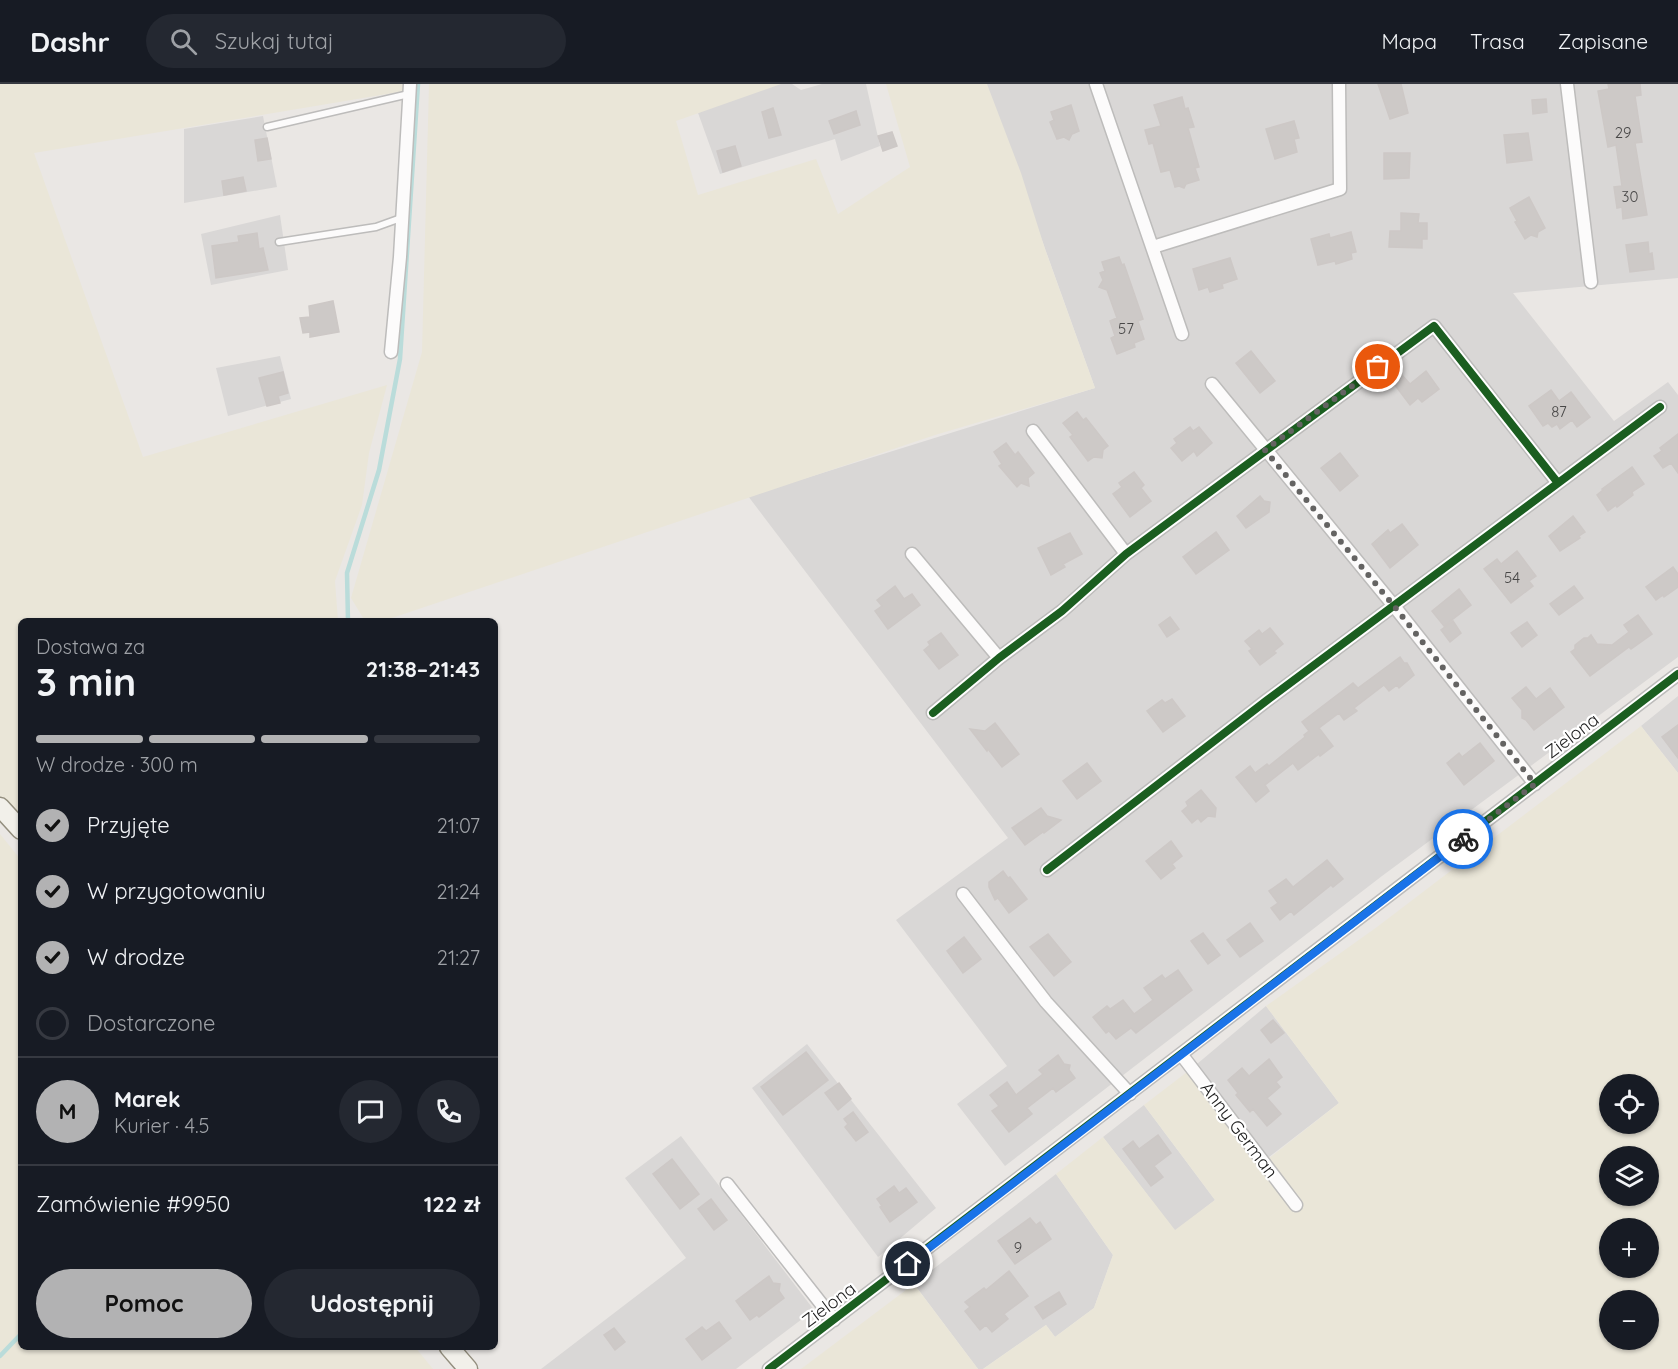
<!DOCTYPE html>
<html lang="pl">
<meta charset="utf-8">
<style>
:root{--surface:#171b24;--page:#242831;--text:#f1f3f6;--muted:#9ea1a6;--line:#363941;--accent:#b2b2b3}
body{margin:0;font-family:Quicksand,sans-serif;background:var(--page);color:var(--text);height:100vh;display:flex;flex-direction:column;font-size:22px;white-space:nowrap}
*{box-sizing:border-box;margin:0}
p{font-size:20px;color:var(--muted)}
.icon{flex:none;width:33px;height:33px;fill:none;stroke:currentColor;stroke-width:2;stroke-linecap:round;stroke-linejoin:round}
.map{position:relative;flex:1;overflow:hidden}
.panel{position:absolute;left:18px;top:534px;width:480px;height:732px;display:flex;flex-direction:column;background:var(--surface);border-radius:9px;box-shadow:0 2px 4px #0004}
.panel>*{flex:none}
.buttons{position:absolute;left:1599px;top:990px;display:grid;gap:12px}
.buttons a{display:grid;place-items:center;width:60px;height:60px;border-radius:50%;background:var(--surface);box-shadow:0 2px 4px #0004;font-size:30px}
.pin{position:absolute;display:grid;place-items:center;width:51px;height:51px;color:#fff;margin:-26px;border:3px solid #fff;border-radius:50%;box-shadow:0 2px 6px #0007}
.courier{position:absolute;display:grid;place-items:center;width:60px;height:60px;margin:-30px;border:4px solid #1a73e8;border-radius:50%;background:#fff;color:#222;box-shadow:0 2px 8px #0007}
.overview em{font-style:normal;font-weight:700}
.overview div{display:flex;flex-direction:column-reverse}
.overview{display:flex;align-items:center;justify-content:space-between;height:102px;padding:0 18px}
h1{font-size:39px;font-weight:700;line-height:45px}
.bar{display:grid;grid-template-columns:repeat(4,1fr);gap:9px 6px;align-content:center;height:72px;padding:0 18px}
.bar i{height:8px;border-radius:4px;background:var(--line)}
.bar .current{background:var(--accent)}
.bar p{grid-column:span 4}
.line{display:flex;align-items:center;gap:15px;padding:0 18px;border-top:2px solid var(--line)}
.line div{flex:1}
.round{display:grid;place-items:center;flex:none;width:63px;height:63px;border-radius:32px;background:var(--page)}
ol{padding:0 18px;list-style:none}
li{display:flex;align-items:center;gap:18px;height:66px}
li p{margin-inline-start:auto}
li .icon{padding:6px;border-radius:50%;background:var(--accent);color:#111;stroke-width:4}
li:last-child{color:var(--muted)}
li i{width:33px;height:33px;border:3px solid var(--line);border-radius:50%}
.primary-button{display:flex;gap:12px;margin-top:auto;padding:12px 18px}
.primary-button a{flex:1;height:69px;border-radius:36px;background:var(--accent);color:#111;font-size:24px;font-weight:700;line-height:69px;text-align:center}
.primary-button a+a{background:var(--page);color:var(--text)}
header{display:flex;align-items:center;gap:36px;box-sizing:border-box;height:84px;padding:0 30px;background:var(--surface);border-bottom:2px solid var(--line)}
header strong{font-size:28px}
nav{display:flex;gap:33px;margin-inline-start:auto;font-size:21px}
.search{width:420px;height:54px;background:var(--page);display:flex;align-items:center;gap:15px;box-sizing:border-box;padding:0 21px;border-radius:33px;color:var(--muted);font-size:22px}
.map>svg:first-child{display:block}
.residential{fill:#d9d7d6}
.farmland{fill:#eae6d8;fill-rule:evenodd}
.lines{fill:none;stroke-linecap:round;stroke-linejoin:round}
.stream{stroke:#badcda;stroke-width:4.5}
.building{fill:#cdc9c7;stroke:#cdc8c6;stroke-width:1.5}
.lane-casing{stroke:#bdbcbb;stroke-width:9}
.street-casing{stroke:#bdbcbb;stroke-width:15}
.secondary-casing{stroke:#938e7e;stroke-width:21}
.lane{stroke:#fcfbfb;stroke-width:6}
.street{stroke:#fcfbfb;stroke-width:12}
.secondary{stroke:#f2f0ea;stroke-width:18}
.cycleway-casing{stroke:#fff;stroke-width:11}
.cycleway{stroke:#1b5e20;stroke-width:8}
.done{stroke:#646362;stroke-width:6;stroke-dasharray:0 10.8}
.route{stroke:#1a73e8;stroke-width:8}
.labels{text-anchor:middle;stroke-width:4.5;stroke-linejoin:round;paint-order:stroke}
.number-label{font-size:15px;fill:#484747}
.street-label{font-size:18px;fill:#1c1c1c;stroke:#fff}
</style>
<header>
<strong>Dashr</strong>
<div class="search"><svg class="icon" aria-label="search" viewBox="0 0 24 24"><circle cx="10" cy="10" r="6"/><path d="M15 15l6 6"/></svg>Szukaj tutaj</div>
<nav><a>Mapa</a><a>Trasa</a><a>Zapisane</a></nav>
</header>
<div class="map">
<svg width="1678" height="1285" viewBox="0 0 1678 1285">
<rect width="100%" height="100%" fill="#eae7e4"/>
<!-- residential -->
<path class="residential" d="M775,0H792L801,6L822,0H866L880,62L841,77L835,55L720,90L697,26Z
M986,0H1678V194L1513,209L1614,337L1668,298L1678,311V573L1382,792L1005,1082L957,1020L1007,982L896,836L1008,754L748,412L1095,304Z
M263,32L277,103L184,119V45Z
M280,131L288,186L211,201L201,150Z
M280,272L291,315L228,332L216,284Z
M1678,612V689L1641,642Z
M1266,922L1339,1019L1269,1073L1197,980Z
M807,960L936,1124L878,1173L752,1004Z
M1144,1021L1215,1116L1175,1147L1103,1053Z
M681,1052L814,1226L736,1285H541L686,1174L625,1094Z
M1056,1090L1113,1171L1094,1224L1055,1253L1046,1241L983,1285H978L914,1200Z"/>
<!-- farmland -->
<path class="farmland" d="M0,0H405V7L34,69L143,373L387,301L369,369L362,421L335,497L338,537H21V736L0,712Z
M429,0H781L676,37L698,111L816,75L838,130L910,83L886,0H987L1021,89L1045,165L1095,304L935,351L383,537H365L351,514L422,268Z
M1641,642L1678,689V1285H983L1046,1241L1055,1253L1094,1224L1113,1171L1056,1090L1103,1053L1175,1146L1215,1116L1144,1021L1187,988L1258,1083L1339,1019L1266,922L1377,843ZM1610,1000H1648V1040H1610ZM1610,1072H1648V1112H1610ZM1610,1144H1648V1184H1610ZM1610,1216H1648V1256H1610Z
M0,750L21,776V1263H415L433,1285H0Z
M914,1200L978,1285H801Z"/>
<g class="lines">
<!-- stream -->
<path class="stream" d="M348,537L347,489L379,386L400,275L418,0
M0,1272L21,1250"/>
</g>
<!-- building -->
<path class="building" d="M1378,0H1401L1408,29L1390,35Z
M1608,0H1640L1641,11L1635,12L1642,58L1635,59L1647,131L1623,135L1622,123L1617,124L1614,103L1622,102L1616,61L1608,63L1598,7L1609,5Z
M1182,13L1185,25L1188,24L1194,43L1188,44L1199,83L1195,84L1199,96L1186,100L1184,104L1179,102L1175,103L1170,86L1161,88L1153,59L1149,60L1145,46L1161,42L1154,21Z
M1546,15L1547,28L1533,30L1532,16Z
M1071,21L1079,47L1072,50L1069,56L1064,53L1057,55L1050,38L1054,36L1051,28Z
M773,24L781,51L769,54L762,28Z
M856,27L860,41L834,50L829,37Z
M1294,37L1299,54L1294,55L1297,68L1275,75L1266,45Z
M892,48L897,62L883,67L878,52Z
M1528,49L1532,76L1507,79L1504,51Z
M267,54L271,75L258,77L255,56Z
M735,62L741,82L723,88L717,67Z
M1384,69H1410L1409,94L1384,95Z
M243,93L246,107L224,111L222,97Z
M1529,113L1545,144L1538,148L1537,153L1531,151L1525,155L1515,138L1517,137L1510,124Z
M1401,129L1419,130L1418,139H1427V155H1422V164L1389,163L1390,147H1401Z
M1351,148L1356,168L1351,169L1352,175L1336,180L1335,177L1318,181L1311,155L1329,150L1330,154Z
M257,149L259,165L263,164L268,186L216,194L212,162L239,158L238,152Z
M1648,158L1649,170L1652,169L1654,185L1630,188L1626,161Z
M1119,173L1122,181L1124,180L1143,235L1138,237L1144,255L1134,259L1135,263L1117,270L1111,254L1115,252L1110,237L1117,234L1107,206L1099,203L1103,196L1100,189L1105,187L1102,178Z
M1230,174L1237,195L1222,200L1223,204L1210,208L1208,203L1199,206L1193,185Z
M333,217L339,248L310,253V248L303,249L300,234L310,233L309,222Z
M1251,267L1275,297L1260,309L1236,279Z
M1394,282L1410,300L1426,287L1439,305L1422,318L1418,314L1410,321L1385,288Z
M283,288L288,309L278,312L280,319L267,322L259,294Z
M1551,306L1559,317L1571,308L1590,333L1577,343L1572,336L1560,345L1557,340L1552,343L1548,339L1543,342L1529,322Z
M1077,328L1083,336L1086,334L1108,362L1103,366L1102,374L1094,373L1088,377L1070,353L1073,351L1063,339Z
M1190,343L1193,347L1199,343L1212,359L1197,372L1194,367L1182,377L1171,364L1177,359L1174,355Z
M1678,350V389L1671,379L1663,384L1654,372L1662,367L1660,364Z
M1006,359L1015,371L1018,368L1034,389L1028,394L1029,402L1021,399L1017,403L999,382L1002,380L994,368Z
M1340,369L1358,392L1340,407L1321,384Z
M1632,383L1644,400L1632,408L1633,411L1617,423L1616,421L1608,427L1597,411L1603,406L1602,405Z
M1134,388L1144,401L1141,404L1151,417L1130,433L1113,410L1122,403L1119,399Z
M1260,412L1264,417L1270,418L1269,428L1246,444L1237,432Z
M1573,432L1585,448L1579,452L1580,454L1560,467L1549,452Z
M1402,440L1418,461L1390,484L1372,460L1388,446L1390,449Z
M1216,448L1229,466L1196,490L1183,473Z
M1070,449L1082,470L1063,480L1065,483L1051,491L1038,464Z
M1517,467L1536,492L1529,497L1533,502L1511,519L1484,485L1497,475L1501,480Z
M1673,483L1678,490V503L1664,513L1663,511L1656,516L1646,503Z
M895,502L904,515L912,510L920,521L888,545L875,527L882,522L877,516Z
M1574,502L1583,514L1559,531L1550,520Z
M1459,505L1471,521L1444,542L1432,527Z
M1638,531L1652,550L1631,565L1629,563L1590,592L1571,568L1575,565V561L1584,554H1588L1591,551L1597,560L1612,561L1629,548L1624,541Z
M1170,533L1179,545L1167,553L1159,541Z
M1453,537L1461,549L1450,558L1441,546Z
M1527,538L1537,551L1522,563L1511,549Z
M1270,544L1283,560L1274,567L1276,569L1260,581L1249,567L1252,565L1245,557L1259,546L1262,550Z
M941,549L958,571L939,585L924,566L930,561L928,558Z
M1400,573L1404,579H1407L1414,591L1399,604L1397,601L1389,607L1384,601L1354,624L1357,627L1344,636L1339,629L1319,644L1333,662L1320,672L1319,670L1298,686L1293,679L1265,701L1269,707L1256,718L1236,693L1250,682L1255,689L1267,680L1269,682L1305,653L1304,651L1309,647L1302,638L1353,599L1358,604Z
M1526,603L1536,615L1550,604L1564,623L1534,646L1526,636L1522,634V626L1512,614Z
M1172,615L1185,632L1163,648L1147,627L1162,616L1165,619Z
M995,639L1019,670L1002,683L988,665L987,667L970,645L985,647Z
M1678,641V674L1662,653Z
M1480,659L1494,677L1464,701L1447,679L1459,669L1462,673Z
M1087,679L1101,697L1077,715L1063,697Z
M1201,706L1216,724L1215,733L1208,732L1201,738L1198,734L1192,739L1182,727L1188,722L1186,718Z
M1041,724L1047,732L1061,736L1044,749L1043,748L1025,761L1012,744Z
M1171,757L1182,772L1172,780L1175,784L1161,795L1146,777Z
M1327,776L1343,795L1333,803L1331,801L1294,831L1291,827L1280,836L1271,824L1278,819L1269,807L1286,795L1293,803Z
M1003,787L1008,794L1010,793L1027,815L1009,829L998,814L995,816L989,803V798Z
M1250,839L1263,857L1240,873L1227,856Z
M1203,849L1220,871L1208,880L1191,857Z
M1048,850L1071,878L1054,892L1030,863Z
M964,853L981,875L963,889L947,867Z
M1178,886L1192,906L1136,949L1131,944L1116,955L1109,947L1106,949L1093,933L1107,922L1110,925L1123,916L1134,930L1153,916L1144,904L1162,891L1165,895Z
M1273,936L1284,949L1271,959L1261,946Z
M806,968L828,996L783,1031L761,1003Z
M1058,971L1064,980L1070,981L1069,986L1075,994L1056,1008L1053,1004L1027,1024L1032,1030L1009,1048L992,1027L999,1022L990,1011L1007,998L1016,1011L1043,990L1039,986Z
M1269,975L1282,993L1276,998L1280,1003L1267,1014L1281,1030L1267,1042L1253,1025L1250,1028L1236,1011L1238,1009L1228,996L1242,984L1249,992Z
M839,999L851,1015L838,1026L825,1009Z
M853,1028L868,1048L856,1057L845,1043L848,1040L844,1035Z
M1158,1051L1171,1069L1154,1082L1163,1093L1151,1102L1123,1065L1133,1057L1139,1065Z
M672,1075L699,1110L680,1125L653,1090Z
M894,1102L899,1109L906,1104L917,1118L890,1138L880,1123L882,1122L877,1115Z
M711,1115L727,1136L714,1146L698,1125Z
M1030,1134L1036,1141L1040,1138L1051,1155L1015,1180L998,1157Z
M1009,1187L1028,1212L1004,1230L1008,1235L992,1248L986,1241L980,1246L965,1227L970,1223L965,1218L984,1204L986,1206Z
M769,1192L773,1199L780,1200L779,1207L784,1214L759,1233L757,1231L750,1236L736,1217Z
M1059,1208L1066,1220L1043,1235L1035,1223Z
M719,1238L731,1254L702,1276L686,1255L702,1243L706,1247Z
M614,1244L625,1258L615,1266L604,1251Z"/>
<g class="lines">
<!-- lane casing -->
<g class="lane-casing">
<path id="lane" d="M267,43L409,10
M279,158L376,143L401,134"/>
</g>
<!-- street casing -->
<g class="street-casing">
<path id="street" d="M1096,0L1182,250
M1567,0L1591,198
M1153,163L1340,105L1339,0
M391,268L400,173L410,0
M1212,300L1394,522L1535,700
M1033,347L1126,470
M912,470L999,574
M933,629L999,574L1062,527L1126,470L1434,242L1558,399
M1047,786L1266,617L1660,323
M963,810L1046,918L1130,1010
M1181,970L1296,1121
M727,1100L834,1236
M769,1285L1678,590"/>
</g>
<!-- secondary casing -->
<g class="secondary-casing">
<path id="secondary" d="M0,723L21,746
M449,1263L468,1285"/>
</g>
<!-- lane -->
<use href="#lane" class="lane"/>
<!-- street -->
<use href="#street" class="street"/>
<!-- secondary -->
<use href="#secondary" class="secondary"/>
<!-- cycleway casing -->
<g class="cycleway-casing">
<path id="cycleway" d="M933,629L999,574L1062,527L1126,470L1434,242L1558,399
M1047,786L1266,617L1660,323
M769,1285L1678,590"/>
</g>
<!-- cycleway -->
<use href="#cycleway" class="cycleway"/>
</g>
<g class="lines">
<!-- done -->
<path class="done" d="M1378,283L1265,366L1394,522L1535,700L1463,755"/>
<!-- route -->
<path class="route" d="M908,1180L1463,755"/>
</g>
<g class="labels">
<!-- number labels -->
<g class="number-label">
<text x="1623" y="54">29</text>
<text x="1630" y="118">30</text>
<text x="1126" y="250">57</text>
<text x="1559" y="333">87</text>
<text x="1512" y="499">54</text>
<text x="1018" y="1169">9</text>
</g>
<!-- street labels -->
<g class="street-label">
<text transform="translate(1572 652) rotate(-37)" y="6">Zielona</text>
<text transform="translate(1239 1046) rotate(53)" y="6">Anny German</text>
<text transform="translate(829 1221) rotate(-37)" y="6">Zielona</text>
</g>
</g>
</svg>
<div class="buttons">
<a><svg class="icon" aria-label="locate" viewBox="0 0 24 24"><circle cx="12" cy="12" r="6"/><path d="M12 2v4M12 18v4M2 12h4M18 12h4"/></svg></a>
<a><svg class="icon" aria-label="layers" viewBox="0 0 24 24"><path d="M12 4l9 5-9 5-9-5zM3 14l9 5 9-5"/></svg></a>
<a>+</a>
<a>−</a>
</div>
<div class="pin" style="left:1378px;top:283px;background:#ea580c"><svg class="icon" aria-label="bag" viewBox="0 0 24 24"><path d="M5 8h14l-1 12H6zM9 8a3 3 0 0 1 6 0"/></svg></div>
<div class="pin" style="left:908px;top:1180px;background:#1f2937"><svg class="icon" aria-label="home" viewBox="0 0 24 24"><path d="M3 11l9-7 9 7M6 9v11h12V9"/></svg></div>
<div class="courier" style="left:1463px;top:755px"><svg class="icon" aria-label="bike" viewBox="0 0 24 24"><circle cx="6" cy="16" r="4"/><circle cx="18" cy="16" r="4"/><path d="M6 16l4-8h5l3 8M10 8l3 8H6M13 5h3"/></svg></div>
<section class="panel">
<div class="overview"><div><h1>3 min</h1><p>Dostawa za</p></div><em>21:38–21:43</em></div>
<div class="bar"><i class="current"></i><i class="current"></i><i class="current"></i><i></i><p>W drodze · 300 m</p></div>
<ol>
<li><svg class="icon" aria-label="check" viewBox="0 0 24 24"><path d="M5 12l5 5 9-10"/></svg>Przyjęte<p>21:07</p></li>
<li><svg class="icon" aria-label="check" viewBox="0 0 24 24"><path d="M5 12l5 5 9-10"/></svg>W przygotowaniu<p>21:24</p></li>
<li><svg class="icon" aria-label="check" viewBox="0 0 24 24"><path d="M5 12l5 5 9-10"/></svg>W drodze<p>21:27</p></li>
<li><i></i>Dostarczone</li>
</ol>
<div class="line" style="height:108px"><b class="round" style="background:var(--accent);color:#111">M</b><div><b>Marek</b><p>Kurier · 4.5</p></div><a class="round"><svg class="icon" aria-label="chat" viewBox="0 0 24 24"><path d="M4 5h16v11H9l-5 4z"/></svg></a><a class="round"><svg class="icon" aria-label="phone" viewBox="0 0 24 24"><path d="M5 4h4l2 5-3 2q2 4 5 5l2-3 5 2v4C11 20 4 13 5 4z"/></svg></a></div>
<div class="line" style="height:78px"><div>Zamówienie #9950</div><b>122 zł</b></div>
<div class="primary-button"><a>Pomoc</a><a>Udostępnij</a></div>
</section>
</div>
